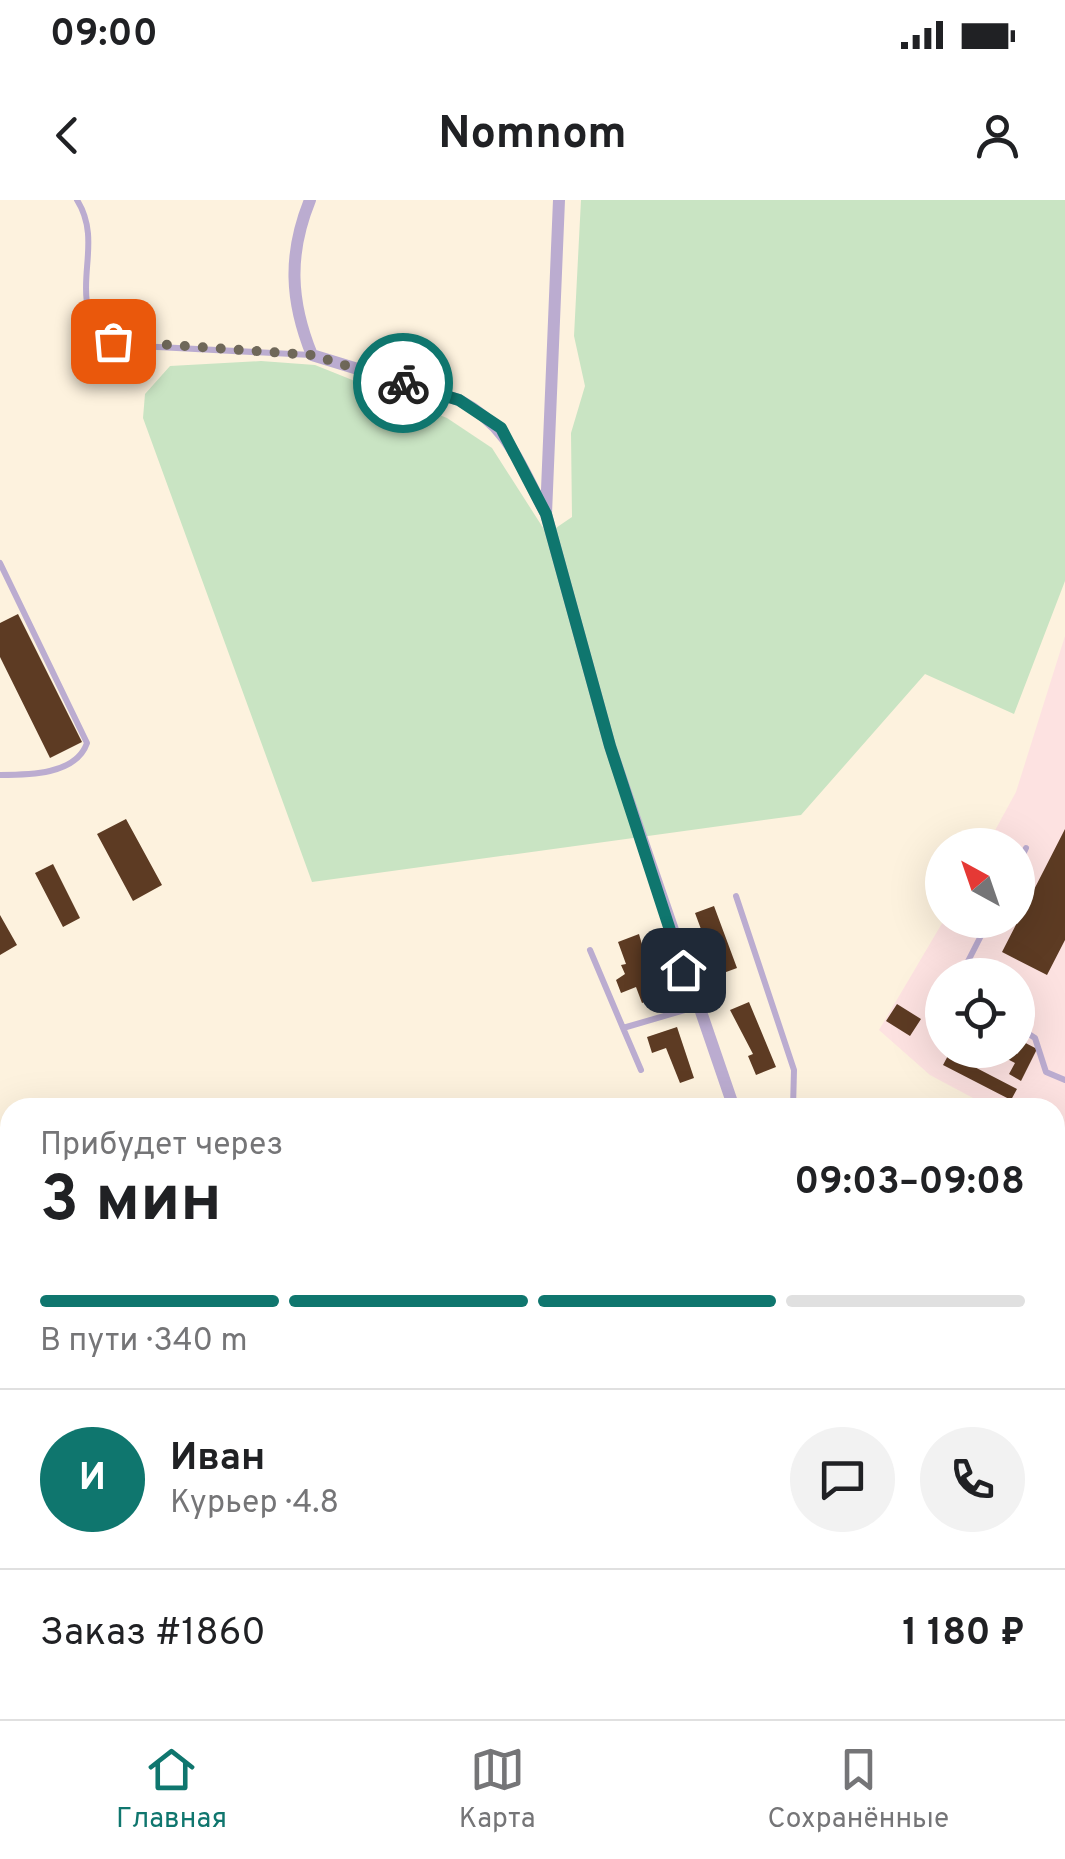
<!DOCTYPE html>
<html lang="ru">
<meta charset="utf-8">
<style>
:root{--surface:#fff;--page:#f2f2f2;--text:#202124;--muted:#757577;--line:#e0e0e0;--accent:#0f766e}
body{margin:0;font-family:Overpass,sans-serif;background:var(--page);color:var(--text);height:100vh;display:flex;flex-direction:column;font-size:38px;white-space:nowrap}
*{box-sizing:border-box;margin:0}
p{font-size:32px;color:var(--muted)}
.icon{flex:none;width:55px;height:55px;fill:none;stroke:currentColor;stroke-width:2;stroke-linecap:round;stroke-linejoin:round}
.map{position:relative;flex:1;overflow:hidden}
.panel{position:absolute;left:0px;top:898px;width:1065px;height:622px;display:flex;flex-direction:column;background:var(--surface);border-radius:30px 30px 0 0;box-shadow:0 10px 40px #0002}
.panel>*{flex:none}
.needle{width:65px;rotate:320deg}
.buttons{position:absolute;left:925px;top:628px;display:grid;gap:20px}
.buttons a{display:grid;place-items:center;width:110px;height:110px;border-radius:50%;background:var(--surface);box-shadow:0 10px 40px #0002;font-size:50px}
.pin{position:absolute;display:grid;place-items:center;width:85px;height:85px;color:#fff;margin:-42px;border-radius:20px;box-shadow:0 5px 15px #0006}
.courier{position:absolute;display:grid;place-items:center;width:100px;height:100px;margin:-50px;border:8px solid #0f766e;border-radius:50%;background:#fff;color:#222;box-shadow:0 2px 12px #0007}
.headline em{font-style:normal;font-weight:700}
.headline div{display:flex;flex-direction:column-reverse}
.headline{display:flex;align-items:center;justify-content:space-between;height:170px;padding:0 40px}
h1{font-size:65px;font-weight:700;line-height:75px}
.bar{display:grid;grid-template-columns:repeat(4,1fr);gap:15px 10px;align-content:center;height:120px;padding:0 40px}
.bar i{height:12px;border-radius:8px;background:var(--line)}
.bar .on{background:var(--accent)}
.bar p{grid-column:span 4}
.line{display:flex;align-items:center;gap:25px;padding:0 40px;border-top:2px solid var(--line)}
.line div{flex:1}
.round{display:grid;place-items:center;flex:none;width:105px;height:105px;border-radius:52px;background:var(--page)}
.status{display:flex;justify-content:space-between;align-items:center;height:70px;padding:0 50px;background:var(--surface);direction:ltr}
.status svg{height:28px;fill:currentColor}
header{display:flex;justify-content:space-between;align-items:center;height:130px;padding:0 40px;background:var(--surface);font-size:45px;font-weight:700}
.dock{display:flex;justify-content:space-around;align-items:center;height:140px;border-top:2px solid var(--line);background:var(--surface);font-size:28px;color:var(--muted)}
.dock a{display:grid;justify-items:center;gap:5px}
.dock .on{color:var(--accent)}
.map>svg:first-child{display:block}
.education{fill:#fde2e1;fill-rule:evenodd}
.green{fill:#c9e4c3}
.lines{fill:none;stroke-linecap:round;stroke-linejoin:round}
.stream{stroke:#537978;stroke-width:4}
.building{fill:#5d3b23}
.lane{stroke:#bbacd0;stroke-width:6}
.street{stroke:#bbacd0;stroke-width:12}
.done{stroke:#6f6859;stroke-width:10;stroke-dasharray:0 18}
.route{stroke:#0f766e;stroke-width:12}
</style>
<div class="status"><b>09:00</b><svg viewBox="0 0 49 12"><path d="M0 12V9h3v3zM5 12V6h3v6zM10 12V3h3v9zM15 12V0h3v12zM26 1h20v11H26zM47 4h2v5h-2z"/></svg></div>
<header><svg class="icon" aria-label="back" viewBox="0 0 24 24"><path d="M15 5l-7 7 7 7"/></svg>Nomnom<svg class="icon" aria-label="person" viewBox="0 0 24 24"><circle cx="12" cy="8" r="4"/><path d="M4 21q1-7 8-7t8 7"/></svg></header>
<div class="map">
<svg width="1065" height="1519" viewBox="0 0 1065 1519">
<rect width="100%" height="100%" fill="#fdf2de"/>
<!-- education -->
<path class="education" d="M1065,436V948L1055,943V908L990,907L930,875L879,830L944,720H1018V645H987L1016,592ZM942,775H1018V850H942Z"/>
<!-- green -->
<path class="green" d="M581,0H1065V381L1014,514L925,474L801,615L312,682L143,218L145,194L170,166L261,161L315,165L447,218L492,248L547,334L572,317L571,233L585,186L574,136Z"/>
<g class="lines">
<!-- stream -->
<path class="stream" d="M827,1510L829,1519"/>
</g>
<!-- building -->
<path class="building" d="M18,414L82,542L50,558L0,457V423Z
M126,619L162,685L133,701L97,634Z
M1065,629V740L1047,775L1002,752Z
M53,664L80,718L63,727L35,673Z
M714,706L737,768L718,775L695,713Z
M0,715L17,745L0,755Z
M639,734L654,786L659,784L663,795L642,803L636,787L621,793L616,780L625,774L621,765L626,764L618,742Z
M749,802L776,867L756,875L748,856L753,854L730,810Z
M897,804L921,819L910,836L886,821Z
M677,827L694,878L680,883L666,848L652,853L647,837Z
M1018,839L1037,849L1021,881L1009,874L1015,863L990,850H1018Z
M951,850H969L963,861L1017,889L1011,900L943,865Z
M1055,999L1065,1004V1028L1055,1048Z
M97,1510H114L118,1519H79Z"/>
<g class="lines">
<!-- lane -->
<path class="lane" d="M77,0C106,46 66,93 102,135L139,146L311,155
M0,363L87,543C76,575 28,575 0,575
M1018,665L1026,648
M736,696L794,870L793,908
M590,750L623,828L695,807
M961,775L989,720
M1018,827L1035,838L1046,872L1065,880
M623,828L641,870
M0,1029L10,1030
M0,1277L10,1284
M0,1342L10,1377
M0,1473L10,1484
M118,1510L123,1519
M2,1519L10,1493"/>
<!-- street -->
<path class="street" d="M310,0C288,54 290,101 312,155L459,200C509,226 520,265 545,312
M559,0L546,314L610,546L734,908
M1055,1378L1065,1358
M1055,1484L1065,1489"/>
</g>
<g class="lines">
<!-- done -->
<path class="done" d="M113,141L312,155L403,183"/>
<!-- route -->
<path class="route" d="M403,183L459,200L501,228L546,314L610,546L683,770"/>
</g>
</svg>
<div class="buttons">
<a><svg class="needle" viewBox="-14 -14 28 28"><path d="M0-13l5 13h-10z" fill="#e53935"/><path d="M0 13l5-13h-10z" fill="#757577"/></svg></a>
<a><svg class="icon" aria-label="locate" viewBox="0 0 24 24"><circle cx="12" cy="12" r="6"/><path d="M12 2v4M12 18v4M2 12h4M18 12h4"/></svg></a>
</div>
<div class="pin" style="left:113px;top:141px;background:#ea580c"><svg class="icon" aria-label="bag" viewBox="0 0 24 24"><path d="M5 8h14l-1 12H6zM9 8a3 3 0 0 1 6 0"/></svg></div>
<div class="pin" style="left:683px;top:770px;background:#1f2937"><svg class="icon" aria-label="home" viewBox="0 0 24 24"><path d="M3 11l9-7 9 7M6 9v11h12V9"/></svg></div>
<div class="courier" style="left:403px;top:183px"><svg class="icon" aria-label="bike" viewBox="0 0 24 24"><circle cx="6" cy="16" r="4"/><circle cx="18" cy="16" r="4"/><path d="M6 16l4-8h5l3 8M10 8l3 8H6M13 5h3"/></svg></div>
<section class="panel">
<div class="headline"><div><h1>3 мин</h1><p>Прибудет через</p></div><em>09:03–09:08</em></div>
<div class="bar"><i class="on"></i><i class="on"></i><i class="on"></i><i></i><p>В пути · 340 m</p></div>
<div class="line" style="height:180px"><b class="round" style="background:var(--accent);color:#fff">И</b><div><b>Иван</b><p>Курьер · 4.8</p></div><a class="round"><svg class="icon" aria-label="chat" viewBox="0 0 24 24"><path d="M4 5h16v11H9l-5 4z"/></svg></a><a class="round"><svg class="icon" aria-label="phone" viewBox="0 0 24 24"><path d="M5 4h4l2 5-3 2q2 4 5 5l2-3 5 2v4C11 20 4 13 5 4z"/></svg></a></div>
<div class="line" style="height:130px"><div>Заказ #1860</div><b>1 180 ₽</b></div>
</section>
</div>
<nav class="dock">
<a class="on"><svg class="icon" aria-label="home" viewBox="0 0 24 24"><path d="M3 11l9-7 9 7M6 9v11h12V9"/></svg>Главная</a>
<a><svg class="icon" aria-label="map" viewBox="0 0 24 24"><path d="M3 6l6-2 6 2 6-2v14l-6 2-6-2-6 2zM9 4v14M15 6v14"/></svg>Карта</a>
<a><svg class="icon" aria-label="saved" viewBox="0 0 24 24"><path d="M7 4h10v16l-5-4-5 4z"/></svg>Сохранённые</a>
</nav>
